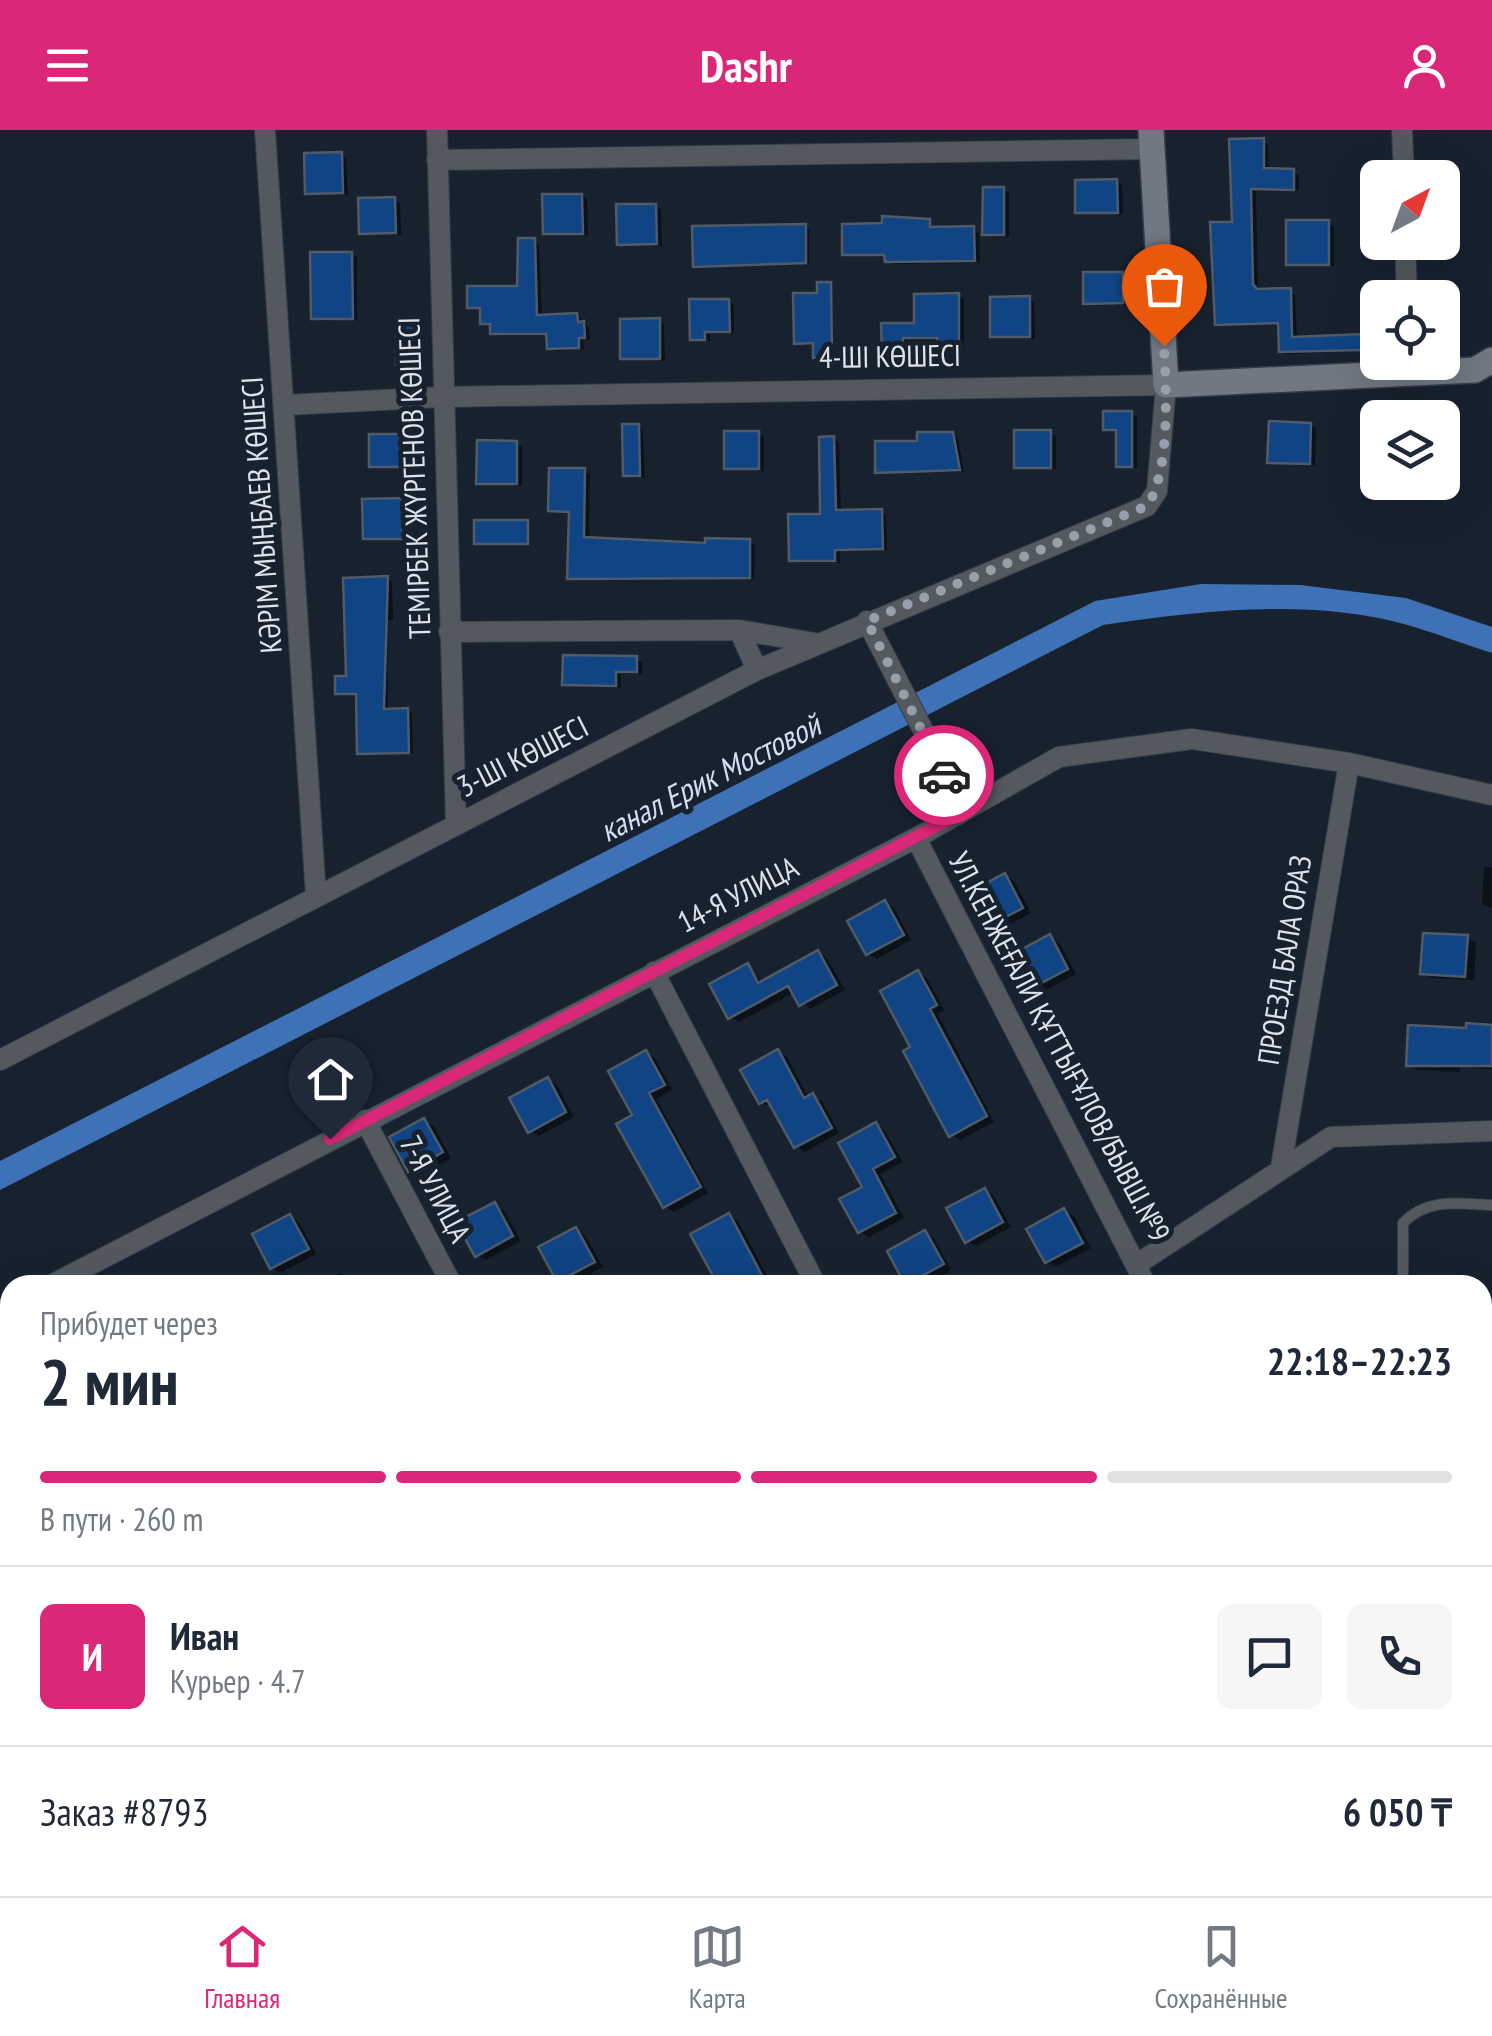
<!DOCTYPE html>
<html lang="ru">
<meta charset="utf-8">
<style>
:root{--surface:#fff;--page:#f6f6f7;--text:#1f2937;--muted:#747a83;--line:#e0e1e3;--accent:#db2777}
body{margin:0;font-family:"PT Sans Narrow",sans-serif;background:var(--page);color:var(--text);height:100vh;display:flex;flex-direction:column;font-size:38px;white-space:nowrap}
*{box-sizing:border-box;margin:0}
p{font-size:32px;color:var(--muted)}
.icon{flex:none;width:55px;height:55px;fill:none;stroke:currentColor;stroke-width:2;stroke-linecap:round;stroke-linejoin:round}
.map{position:relative;flex:1;overflow:hidden}
.side{position:absolute;left:0px;top:1145px;width:1492px;height:622px;display:flex;flex-direction:column;background:var(--surface);border-radius:30px 30px 0 0;box-shadow:0 10px 40px #0002}
.side>*{flex:none}
.needle{width:65px;rotate:41deg}
.tools{position:absolute;left:1360px;top:30px;display:grid;gap:20px}
.tools a{display:grid;place-items:center;width:100px;height:100px;border-radius:15px;background:var(--surface);box-shadow:0 10px 40px #0002;font-size:50px}
.pin{position:absolute;display:grid;place-items:center;width:85px;height:85px;color:#fff;margin:-102px -42px;border-radius:50% 50% 50% 0;rotate:-45deg;box-shadow:0 0 10px #0007}
.pin .icon{rotate:45deg}
.courier{position:absolute;display:grid;place-items:center;width:100px;height:100px;margin:-50px;border:8px solid #db2777;border-radius:50%;background:#fff;color:#222;box-shadow:0 2px 12px #0007}
.summary em{font-style:normal;font-weight:600}
.summary div{display:flex;flex-direction:column-reverse}
.summary{display:flex;align-items:center;justify-content:space-between;height:170px;padding:0 40px}
h1{font-size:65px;font-weight:600;line-height:75px}
.bar{display:grid;grid-template-columns:repeat(4,1fr);gap:15px 10px;align-content:center;height:120px;padding:0 40px}
.bar i{height:12px;border-radius:8px;background:var(--line)}
.bar .selected{background:var(--accent)}
.bar p{grid-column:span 4}
.line{display:flex;align-items:center;gap:25px;padding:0 40px;border-top:2px solid var(--line)}
.line div{flex:1}
.round{display:grid;place-items:center;flex:none;width:105px;height:105px;border-radius:15px;background:var(--page)}
header{display:flex;justify-content:space-between;align-items:center;height:130px;padding:0 40px;background:var(--accent);color:#fff;font-size:45px;font-weight:600}
.menu{display:flex;justify-content:space-around;align-items:center;height:140px;border-top:2px solid var(--line);background:var(--surface);font-size:28px;color:var(--muted)}
.menu a{display:grid;justify-items:center;gap:5px}
.menu .selected{color:var(--accent)}
.map>svg:first-child{display:block}
.water{fill:#3e71b5}
.shadow{fill:#0007}
.building{fill:#104484;stroke:#505b6a;stroke-width:2.5}
.lines{fill:none;stroke-linecap:round;stroke-linejoin:round}
.lane-casing{stroke:#343d49;stroke-width:12}
.street-casing{stroke:#343d49;stroke-width:22}
.secondary-casing{stroke:#343d49;stroke-width:28}
.lane{stroke:#545960;stroke-width:10}
.street{stroke:#545960;stroke-width:20}
.secondary{stroke:#707883;stroke-width:25}
.done{stroke:#989faa;stroke-width:10;stroke-dasharray:0 18}
.route{stroke:#db2777;stroke-width:12}
.labels{text-anchor:middle;stroke-width:10;stroke-linejoin:round;paint-order:stroke}
.street-label{font-size:30px;fill:#dde3ec;stroke:#18222f}
.water-label{font-size:32px;font-style:italic;fill:#d1dff2;stroke:#18222f}
</style>
<header><svg class="icon" aria-label="menu" viewBox="0 0 24 24"><path d="M4 6h16M4 12h16M4 18h16"/></svg>Dashr<svg class="icon" aria-label="person" viewBox="0 0 24 24"><circle cx="12" cy="8" r="4"/><path d="M4 21q1-7 8-7t8 7"/></svg></header>
<div class="map">
<svg width="1492" height="1766" viewBox="0 0 1492 1766">
<rect width="100%" height="100%" fill="#18222f"/>
<!-- water -->
<path class="water" d="M1201,454L1300,455L1406,468L1492,497V523C1463,514 1433,502 1404,494C1308,468 1199,481 1103,495L0,1060V1031L1095,471Z"/>
<!-- shadow -->
<path class="shadow" d="M1263,11L1268,14L1269,41L1299,44V61H1256L1258,159L1295,164L1297,209L1362,207L1368,210V221L1287,224L1281,221L1280,195L1217,193L1234,94Z
M341,24L346,28L348,65L308,62Z
M1117,52L1122,55L1123,85L1078,82Z
M1004,60L1009,63V107H990L985,104Z
M582,66L587,69L588,106L545,103Z
M395,70L400,73L401,105L361,103Z
M656,76L661,80L662,116L620,113Z
M929,91L935,100L979,102L980,133L893,134L887,127L845,124Z
M1328,93L1334,96V136L1289,133Z
M805,97L809,99V134L695,136Z
M534,111L539,114L542,187L582,189L589,197L590,210H583L584,219L555,221L549,217V206H498L492,196L483,192V179L470,176L519,159Z
M351,124L357,127V190L319,191L313,188Z
M1122,145L1128,148V175L1085,172Z
M831,154L833,228H817L819,166Z
M958,166L964,169V218L945,219L940,210H908V225L884,222Z
M1029,169L1034,172L1035,209L992,206Z
M728,171L734,174V204H710V211L692,208Z
M659,191L664,194L665,231L623,228Z
M414,195L420,198L419,237H404L398,233Z
M1131,284L1137,287V338H1124L1119,335V301L1106,298Z
M1311,295L1316,298L1315,336L1270,331Z
M638,296L643,300L645,348H631L625,345Z
M1050,303L1056,306V339L1016,336Z
M759,304L764,307V341L727,338Z
M953,304L958,308L964,342L878,341L919,313Z
M402,306L408,310V339L371,336Z
M834,309L839,312L841,383L886,385L887,420L840,421V433H797L791,430L823,387Z
M517,314L522,317V356L479,352Z
M584,341L590,344L589,410L707,415L749,412L755,415L754,449L570,448L572,383L551,380Z
M401,370L407,374L408,410L366,408Z
M388,449L392,451L393,490H387L388,581L412,583L413,624L364,625L360,622L359,565L337,563L349,549Z
M637,529L642,532V544H621V558L565,553Z
M1484,737H1492V779L1482,774Z
M1005,746L1014,751L1031,783L996,802L987,796Z
M885,773L894,778L911,810L877,829L867,823Z
M1050,807L1059,812L1076,844L1041,863L1032,858Z
M1467,808L1476,813L1474,850L1432,848L1423,842Z
M818,823L827,828L845,860L810,879L793,863L739,892L730,887L748,836L763,853Z
M918,843L927,848L944,880L938,884L994,992L960,1010L951,1005L914,918Z
M1492,898V939L1460,937V942L1418,940L1409,935Z
M778,922L787,927L809,968L822,971L839,1003L805,1022L795,1016L774,976L760,973Z
M646,923L655,928L672,960L656,969L708,1063L674,1082L664,1076L636,986Z
M548,950L557,955L574,987L539,1006L530,1001Z
M424,991L434,996L451,1028L419,1045L410,1040Z
M876,995L885,1001L903,1032L880,1044L904,1088L869,1107L860,1102Z
M985,1060L994,1066L1011,1097L976,1116L967,1111Z
M494,1075L504,1080L521,1111L486,1130L477,1125Z
M1064,1081L1074,1086L1091,1118L1056,1137L1047,1132Z
M729,1086L738,1091L772,1155H721Z
M290,1087L299,1092L316,1124L281,1143L272,1137Z
M576,1100L585,1105L603,1137L591,1143L598,1155H561L542,1118Z
M925,1103L934,1108L951,1140L930,1155H908L890,1122Z
M341,1143L354,1155H319Z
M0,1477L10,1494V1559L0,1549Z
M0,1744L12,1766H0Z
M523,1758H574V1766H522Z
M715,1758H766V1766H716Z
M851,1758H905L904,1766H851Z
M995,1758H1047L1046,1766H995Z
M1116,1758H1167V1766H1116Z
M1270,1758H1322L1321,1766L1279,1763Z
M1389,1758H1439L1438,1766H1388Z"/>
<!-- building -->
<path class="building" d="M1264,8V38L1294,39V60L1251,59L1253,154L1257,159L1291,158L1292,207L1363,204L1364,220L1279,222L1278,193L1215,195L1210,92H1232L1229,9Z
M342,22L343,63L305,64L304,23Z
M1117,49L1118,83H1075V50Z
M983,57H1004V105H982Z
M542,64H582L583,104H543Z
M395,67L396,103L359,104L358,68Z
M616,74H656L657,114L617,115Z
M882,86L930,89V97L974,96L975,131L885,132L884,125H842V94L882,93Z
M1286,90H1329V135H1286Z
M806,94V133L693,137L692,96Z
M518,108H535L537,185L577,183L578,192L584,191L585,208H579V218L547,219L546,204H490V194H480V178H467V156H517Z
M310,122H352L353,189H311Z
M1083,142H1123V173L1083,174Z
M817,152H831L832,228H813V213L794,214L793,163H817Z
M959,163V217H938L937,208H903V224H882L881,193H914V164Z
M1030,166V207H990V167Z
M689,169H729L730,202H705V210H690Z
M660,188V229H620V189Z
M396,192H415L414,235H396Z
M1103,281H1132V337H1116V300H1103Z
M1269,291L1311,293L1310,334L1267,333Z
M622,294H639L640,346H623Z
M1014,300H1051V338H1014Z
M724,301H759V339H724Z
M917,302H953L960,340L875,343V311H917Z
M369,304H403V337H369Z
M834,306L836,380L882,379L883,419L835,420V431H789L788,384H820L819,307Z
M477,310L517,311V354H476Z
M549,338H585L584,407L705,413V408L750,409V448L567,449L569,382L548,381Z
M402,368L403,409H363L362,369Z
M474,390H528V414H474Z
M388,446L384,579L408,578L409,623L357,624L356,564H335V546H346L343,448Z
M563,525L637,526V542H616V556L562,555Z
M1005,743L1023,778L985,798L966,764Z
M885,770L904,805L866,825L847,791Z
M1423,803L1468,805L1465,847L1420,844Z
M1050,804L1068,839L1030,859L1011,825Z
M818,820L837,855L799,876L788,856L728,889L709,854L748,833L758,853Z
M918,840L937,875L930,879L987,986L949,1007L903,921L910,917L880,861Z
M1466,893L1492,895V936H1406L1408,895L1466,898Z
M778,919L804,968L813,963L832,998L794,1018L767,970L759,974L740,940Z
M646,920L665,955L649,963L701,1057L663,1078L616,994L632,985L608,941Z
M548,947L566,982L528,1003L509,968Z
M424,988L443,1022L408,1042L389,1007Z
M876,992L895,1027L873,1039L896,1083L858,1103L839,1069L862,1057L838,1013Z
M985,1058L1003,1092L965,1113L946,1078Z
M495,1072L513,1106L475,1127L456,1092Z
M1064,1078L1083,1113L1045,1133L1026,1099Z
M729,1083L754,1130L767,1155H718L690,1104Z
M290,1084L309,1119L270,1139L252,1104Z
M576,1097L595,1132L557,1152L538,1117Z
M925,1100L944,1134L905,1155L887,1121Z"/>
<g class="lines">
<!-- lane casing -->
<g class="lane-casing">
<path id="lane" d="M1403,1155V1093C1428,1067 1459,1074 1492,1075
M1482,1444L1492,1445"/>
</g>
<!-- street casing -->
<g class="street-casing">
<path id="street" d="M265,0L316,766
M437,0L456,695
M1402,0L1404,48
M437,30L1152,19
M1405,112L1407,168
M867,491L938,629L958,685
M739,500L757,540
M449,502L739,500L815,513
M916,708L1146,1155
M654,842L816,1155
M0,930L757,540L1147,376L1157,361L1166,255L442,267L285,275
M365,990L452,1155
M1281,1037L1349,633
M1139,1133L1331,1007L1492,1001
M51,1155L916,708L1059,627L1192,609L1349,633L1492,665
M0,1181L10,1176
M1482,1499H1492
M0,1674L10,1694
M42,1758L46,1766
M141,1766L158,1758
M282,1766L301,1758
M646,1766L647,1758
M927,1766V1758
M1213,1766V1758"/>
</g>
<!-- secondary casing -->
<g class="secondary-casing">
<path id="secondary" d="M1151,0L1166,255L1475,240L1492,230"/>
</g>
<!-- lane -->
<use href="#lane" class="lane"/>
<!-- street -->
<use href="#street" class="street"/>
<!-- secondary -->
<use href="#secondary" class="secondary"/>
</g>
<g class="lines">
<!-- done -->
<path class="done" d="M944,645L867,491L1147,376C1171,341 1166,258 1164,216"/>
<!-- route -->
<path class="route" d="M330,1009L958,685L944,645"/>
</g>
<g class="labels">
<!-- street labels -->
<g class="street-label">
<text transform="translate(890 227) rotate(-1)" y="10">4-ШІ КӨШЕСІ</text>
<text transform="translate(415 348) rotate(-92)" y="10">ТЕМІРБЕК ЖҮРГЕНОВ КӨШЕСІ</text>
<text transform="translate(262 385) rotate(-94)" y="10">КӘРІМ МЫҢБАЕВ КӨШЕСІ</text>
<text transform="translate(523 627) rotate(-27)" y="10">3-ШІ КӨШЕСІ</text>
<text transform="translate(738 765) rotate(-27)" y="10">14-Я УЛИЦА</text>
<text transform="translate(1285 830) rotate(-81)" y="10">ПРОЕЗД БАЛА ОРАЗ</text>
<text transform="translate(1059 917) rotate(62)" y="10">УЛ.КЕНЖЕҒАЛИ ҚҰТТЫҒҰЛОВ/БЫВШ.№9</text>
<text transform="translate(435 1059) rotate(62)" y="10">7-Я УЛИЦА</text>
</g>
<!-- water labels -->
<g class="water-label">
<text transform="translate(710 648) rotate(-27)" y="11">канал Ерик Мостовой</text>
</g>
</g>
</svg>
<div class="tools">
<a><svg class="needle" viewBox="-14 -14 28 28"><path d="M0-13l5 13h-10z" fill="#e53935"/><path d="M0 13l5-13h-10z" fill="#747a83"/></svg></a>
<a><svg class="icon" aria-label="locate" viewBox="0 0 24 24"><circle cx="12" cy="12" r="6"/><path d="M12 2v4M12 18v4M2 12h4M18 12h4"/></svg></a>
<a><svg class="icon" aria-label="layers" viewBox="0 0 24 24"><path d="M12 4l9 5-9 5-9-5zM3 14l9 5 9-5"/></svg></a>
</div>
<div class="pin" style="left:1164px;top:216px;background:#ea580c"><svg class="icon" aria-label="bag" viewBox="0 0 24 24"><path d="M5 8h14l-1 12H6zM9 8a3 3 0 0 1 6 0"/></svg></div>
<div class="pin" style="left:330px;top:1009px;background:#1f2937"><svg class="icon" aria-label="home" viewBox="0 0 24 24"><path d="M3 11l9-7 9 7M6 9v11h12V9"/></svg></div>
<div class="courier" style="left:944px;top:645px"><svg class="icon" aria-label="car" viewBox="0 0 24 24"><path d="M5 17H2v-5l4-1 3-4h7l3 4 3 1v5h-3M9 17h6M6 11h13"/><circle cx="7" cy="17" r="2"/><circle cx="17" cy="17" r="2"/></svg></div>
<section class="side">
<div class="summary"><div><h1>2 мин</h1><p>Прибудет через</p></div><em>22:18–22:23</em></div>
<div class="bar"><i class="selected"></i><i class="selected"></i><i class="selected"></i><i></i><p>В пути · 260 m</p></div>
<div class="line" style="height:180px"><b class="round" style="background:var(--accent);color:#fff">И</b><div><b>Иван</b><p>Курьер · 4.7</p></div><a class="round"><svg class="icon" aria-label="chat" viewBox="0 0 24 24"><path d="M4 5h16v11H9l-5 4z"/></svg></a><a class="round"><svg class="icon" aria-label="phone" viewBox="0 0 24 24"><path d="M5 4h4l2 5-3 2q2 4 5 5l2-3 5 2v4C11 20 4 13 5 4z"/></svg></a></div>
<div class="line" style="height:130px"><div>Заказ #8793</div><b>6 050 ₸</b></div>
</section>
</div>
<nav class="menu">
<a class="selected"><svg class="icon" aria-label="home" viewBox="0 0 24 24"><path d="M3 11l9-7 9 7M6 9v11h12V9"/></svg>Главная</a>
<a><svg class="icon" aria-label="map" viewBox="0 0 24 24"><path d="M3 6l6-2 6 2 6-2v14l-6 2-6-2-6 2zM9 4v14M15 6v14"/></svg>Карта</a>
<a><svg class="icon" aria-label="saved" viewBox="0 0 24 24"><path d="M7 4h10v16l-5-4-5 4z"/></svg>Сохранённые</a>
</nav>
